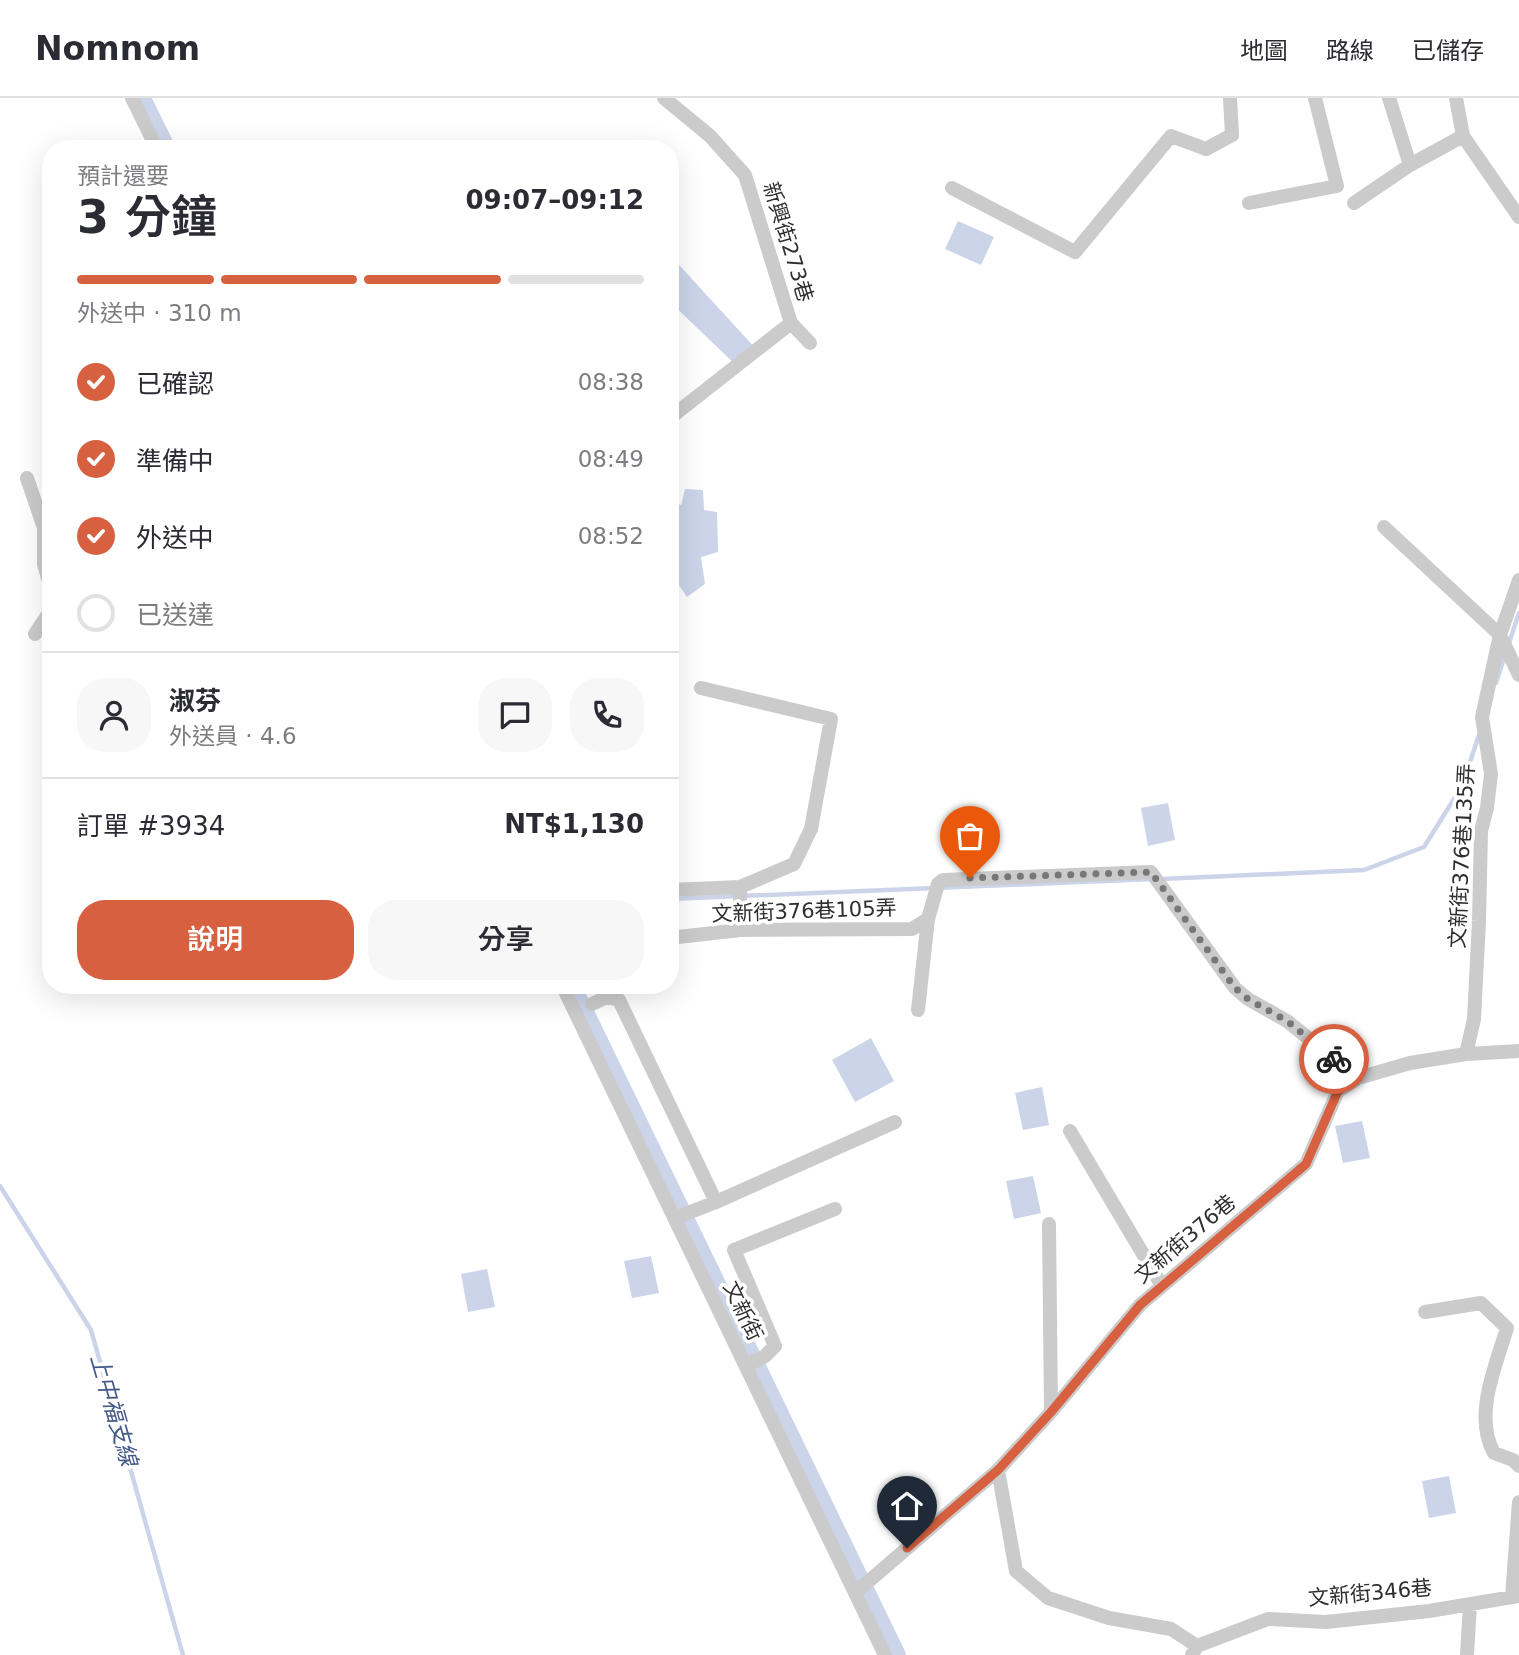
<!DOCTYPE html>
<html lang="zh-TW">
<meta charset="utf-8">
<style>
:root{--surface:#fff;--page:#f7f7f7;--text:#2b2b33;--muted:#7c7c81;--line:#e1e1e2;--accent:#d66040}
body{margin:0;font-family:"DejaVu Sans","Noto Sans TC",sans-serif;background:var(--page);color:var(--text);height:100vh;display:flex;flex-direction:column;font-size:26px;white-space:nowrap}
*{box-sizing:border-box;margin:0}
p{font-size:23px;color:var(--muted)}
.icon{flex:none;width:38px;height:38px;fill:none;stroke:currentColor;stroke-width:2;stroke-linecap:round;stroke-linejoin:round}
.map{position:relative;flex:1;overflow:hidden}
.panel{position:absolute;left:42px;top:42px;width:637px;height:854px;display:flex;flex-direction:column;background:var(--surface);border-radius:28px;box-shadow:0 7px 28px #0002}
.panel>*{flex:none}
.pin{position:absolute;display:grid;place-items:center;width:60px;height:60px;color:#fff;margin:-72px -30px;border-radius:50% 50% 50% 0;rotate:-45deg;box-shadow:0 0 7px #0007}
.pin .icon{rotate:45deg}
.courier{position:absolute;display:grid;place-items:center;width:70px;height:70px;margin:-35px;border:5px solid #d66040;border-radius:50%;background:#fff;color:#222;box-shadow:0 2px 9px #0007}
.summary em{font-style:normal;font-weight:600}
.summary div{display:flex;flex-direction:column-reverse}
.summary{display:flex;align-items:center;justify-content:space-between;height:119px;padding:0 35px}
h1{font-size:46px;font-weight:600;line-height:52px}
.bar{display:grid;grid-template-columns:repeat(4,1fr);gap:10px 7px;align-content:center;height:84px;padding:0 35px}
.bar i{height:9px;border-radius:5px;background:var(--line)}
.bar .selected{background:var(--accent)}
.bar p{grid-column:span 4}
.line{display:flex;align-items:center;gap:18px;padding:0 35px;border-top:2px solid var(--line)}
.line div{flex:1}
.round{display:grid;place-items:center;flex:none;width:74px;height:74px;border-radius:28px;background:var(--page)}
ol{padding:0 35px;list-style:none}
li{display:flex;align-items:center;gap:21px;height:77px}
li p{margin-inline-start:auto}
li .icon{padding:7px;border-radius:50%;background:var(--accent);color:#fff;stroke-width:4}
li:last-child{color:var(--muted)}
li i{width:38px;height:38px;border:4px solid var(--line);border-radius:50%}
.cta{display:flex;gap:14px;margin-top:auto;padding:14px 35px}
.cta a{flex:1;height:80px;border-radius:28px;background:var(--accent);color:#fff;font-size:28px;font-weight:600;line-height:80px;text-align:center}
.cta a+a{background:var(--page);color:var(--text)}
header{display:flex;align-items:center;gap:42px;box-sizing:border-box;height:98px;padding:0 35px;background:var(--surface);border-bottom:2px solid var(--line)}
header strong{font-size:33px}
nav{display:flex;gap:38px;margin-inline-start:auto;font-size:24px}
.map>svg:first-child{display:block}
.water{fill:#cbd4e9}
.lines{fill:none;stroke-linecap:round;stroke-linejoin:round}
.stream{stroke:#cbd4e9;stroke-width:4.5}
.canal{stroke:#cbd4e9;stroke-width:16}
.minor{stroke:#cbcbcb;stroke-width:14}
.done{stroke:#777;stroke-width:7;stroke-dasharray:0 12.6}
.route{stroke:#d66040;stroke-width:9}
.labels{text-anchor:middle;stroke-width:7;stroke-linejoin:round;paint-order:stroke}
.street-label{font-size:21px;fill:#2e2e2e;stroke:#fff}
.water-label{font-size:23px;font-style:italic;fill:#435a89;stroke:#fff}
</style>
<header>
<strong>Nomnom</strong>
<nav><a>地圖</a><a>路線</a><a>已儲存</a></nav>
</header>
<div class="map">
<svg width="1519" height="1557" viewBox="0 0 1519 1557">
<rect width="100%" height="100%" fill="#fff"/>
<!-- water -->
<path class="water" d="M958,123L994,139L981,167L945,151Z
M670,157L757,252L737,268L670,204Z
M685,391L703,392L704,412L717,414L718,454L701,459L705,486L687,499L670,474V404L681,407Z
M1168,705L1175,742L1148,748L1141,710Z
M871,940L894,983L855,1004L832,962Z
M1042,989L1049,1027L1023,1032L1015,995Z
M1362,1023L1370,1060L1343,1065L1335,1028Z
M1033,1078L1041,1115L1014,1121L1006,1083Z
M651,1158L659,1195L632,1200L624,1163Z
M487,1171L495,1209L468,1214L461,1176Z
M1449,1378L1456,1415L1429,1420L1422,1383Z"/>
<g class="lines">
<!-- stream -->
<path class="stream" d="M1509,545L1519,515
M1496,585L1505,557
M1161,781L1364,772L1424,749L1462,688L1479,637
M670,801L1152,781
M0,1088L91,1232L183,1557"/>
<!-- canal -->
<path class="canal" d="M143,0L168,51
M573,887L898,1557"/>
<!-- minor -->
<path class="minor" d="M132,0L157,51
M664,0L710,38L745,77L791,225L810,245
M1389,0L1410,67
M1456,0L1463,38L1519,119
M952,90L1075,154L1171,38L1206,51L1232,37L1230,0
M1249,105L1337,88L1315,0
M1354,105L1410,67L1463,38
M670,320L791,225
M27,380L44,430V466L51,491
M1384,429L1500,537L1519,577
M35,536L51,512
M740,789V832
M670,792L740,789L794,766L811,731L831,621L701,590
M678,839L740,832L912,831L928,821L938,786L943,782L1151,774L1235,890L1248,901L1287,923L1358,980
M562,887L885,1557
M592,906L607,899L619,902L716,1104L895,1024
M918,912L928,821
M1466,956L1474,921L1479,823L1481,733L1487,710L1491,676L1482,619L1500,537L1519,482
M1070,1033L1162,1188
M675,1120L716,1104
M1049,1126L1051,1314
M1425,1214L1481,1205L1507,1230C1496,1267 1473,1318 1494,1355L1513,1362L1519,1368
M746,1268L765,1258L775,1248L734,1152L835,1111
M998,1372L1016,1473L1048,1500L1109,1520L1171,1531L1197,1548
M855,1495L998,1372L1051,1314L1140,1207L1306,1066L1338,993L1358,980L1410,965L1466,956L1519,953
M1512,1499L1519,1404
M1192,1557L1197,1548L1268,1521L1326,1524L1429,1513L1519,1498
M1467,1557L1470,1506"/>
</g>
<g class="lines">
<!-- done -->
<path class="done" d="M970,780L1151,774L1235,890L1248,901L1287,923L1334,961"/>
<!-- route -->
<path class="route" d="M907,1450L998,1372L1051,1314L1140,1207L1306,1066L1338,993L1358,980L1334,961"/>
</g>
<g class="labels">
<!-- street labels -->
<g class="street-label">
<text transform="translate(788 144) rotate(73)" y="7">新興街273巷</text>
<text transform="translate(1462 758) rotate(-87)" y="7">文新街376巷135弄</text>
<text transform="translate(804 813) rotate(-2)" y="7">文新街376巷105弄</text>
<text transform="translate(1185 1141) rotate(-40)" y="7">文新街376巷</text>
<text transform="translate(743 1213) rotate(64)" y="7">文新街</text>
<text transform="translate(1370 1495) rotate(-5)" y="7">文新街346巷</text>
</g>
<!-- water labels -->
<g class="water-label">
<text transform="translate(114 1312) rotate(74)" y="8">上中福支線</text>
</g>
</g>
</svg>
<div class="pin" style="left:970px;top:780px;background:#ea580c"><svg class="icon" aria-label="bag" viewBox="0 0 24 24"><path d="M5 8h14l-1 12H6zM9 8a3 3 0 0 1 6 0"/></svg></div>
<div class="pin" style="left:907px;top:1450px;background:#1f2937"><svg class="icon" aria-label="home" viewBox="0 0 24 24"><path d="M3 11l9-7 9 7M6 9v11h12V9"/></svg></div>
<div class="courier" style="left:1334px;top:961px"><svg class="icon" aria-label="bike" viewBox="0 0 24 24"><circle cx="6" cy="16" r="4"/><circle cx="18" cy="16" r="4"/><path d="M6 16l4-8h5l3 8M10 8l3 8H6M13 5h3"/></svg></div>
<section class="panel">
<div class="summary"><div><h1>3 分鐘</h1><p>預計還要</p></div><em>09:07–09:12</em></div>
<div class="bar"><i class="selected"></i><i class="selected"></i><i class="selected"></i><i></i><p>外送中 · 310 m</p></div>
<ol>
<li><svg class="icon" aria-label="check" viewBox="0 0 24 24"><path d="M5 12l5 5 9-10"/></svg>已確認<p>08:38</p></li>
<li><svg class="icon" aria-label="check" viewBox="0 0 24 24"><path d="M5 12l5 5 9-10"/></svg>準備中<p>08:49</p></li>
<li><svg class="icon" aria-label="check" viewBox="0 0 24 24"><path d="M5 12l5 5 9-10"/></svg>外送中<p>08:52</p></li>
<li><i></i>已送達</li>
</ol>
<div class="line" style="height:126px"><a class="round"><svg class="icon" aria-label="person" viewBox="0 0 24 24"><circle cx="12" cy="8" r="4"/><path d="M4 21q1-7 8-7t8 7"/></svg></a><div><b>淑芬</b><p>外送員 · 4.6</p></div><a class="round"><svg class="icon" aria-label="chat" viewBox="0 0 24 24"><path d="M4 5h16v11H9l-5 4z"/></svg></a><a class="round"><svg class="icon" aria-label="phone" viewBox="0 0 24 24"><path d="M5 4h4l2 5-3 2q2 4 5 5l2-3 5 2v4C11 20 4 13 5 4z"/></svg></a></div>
<div class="line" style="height:91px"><div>訂單 #3934</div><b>NT$1,130</b></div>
<div class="cta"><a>說明</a><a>分享</a></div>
</section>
</div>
